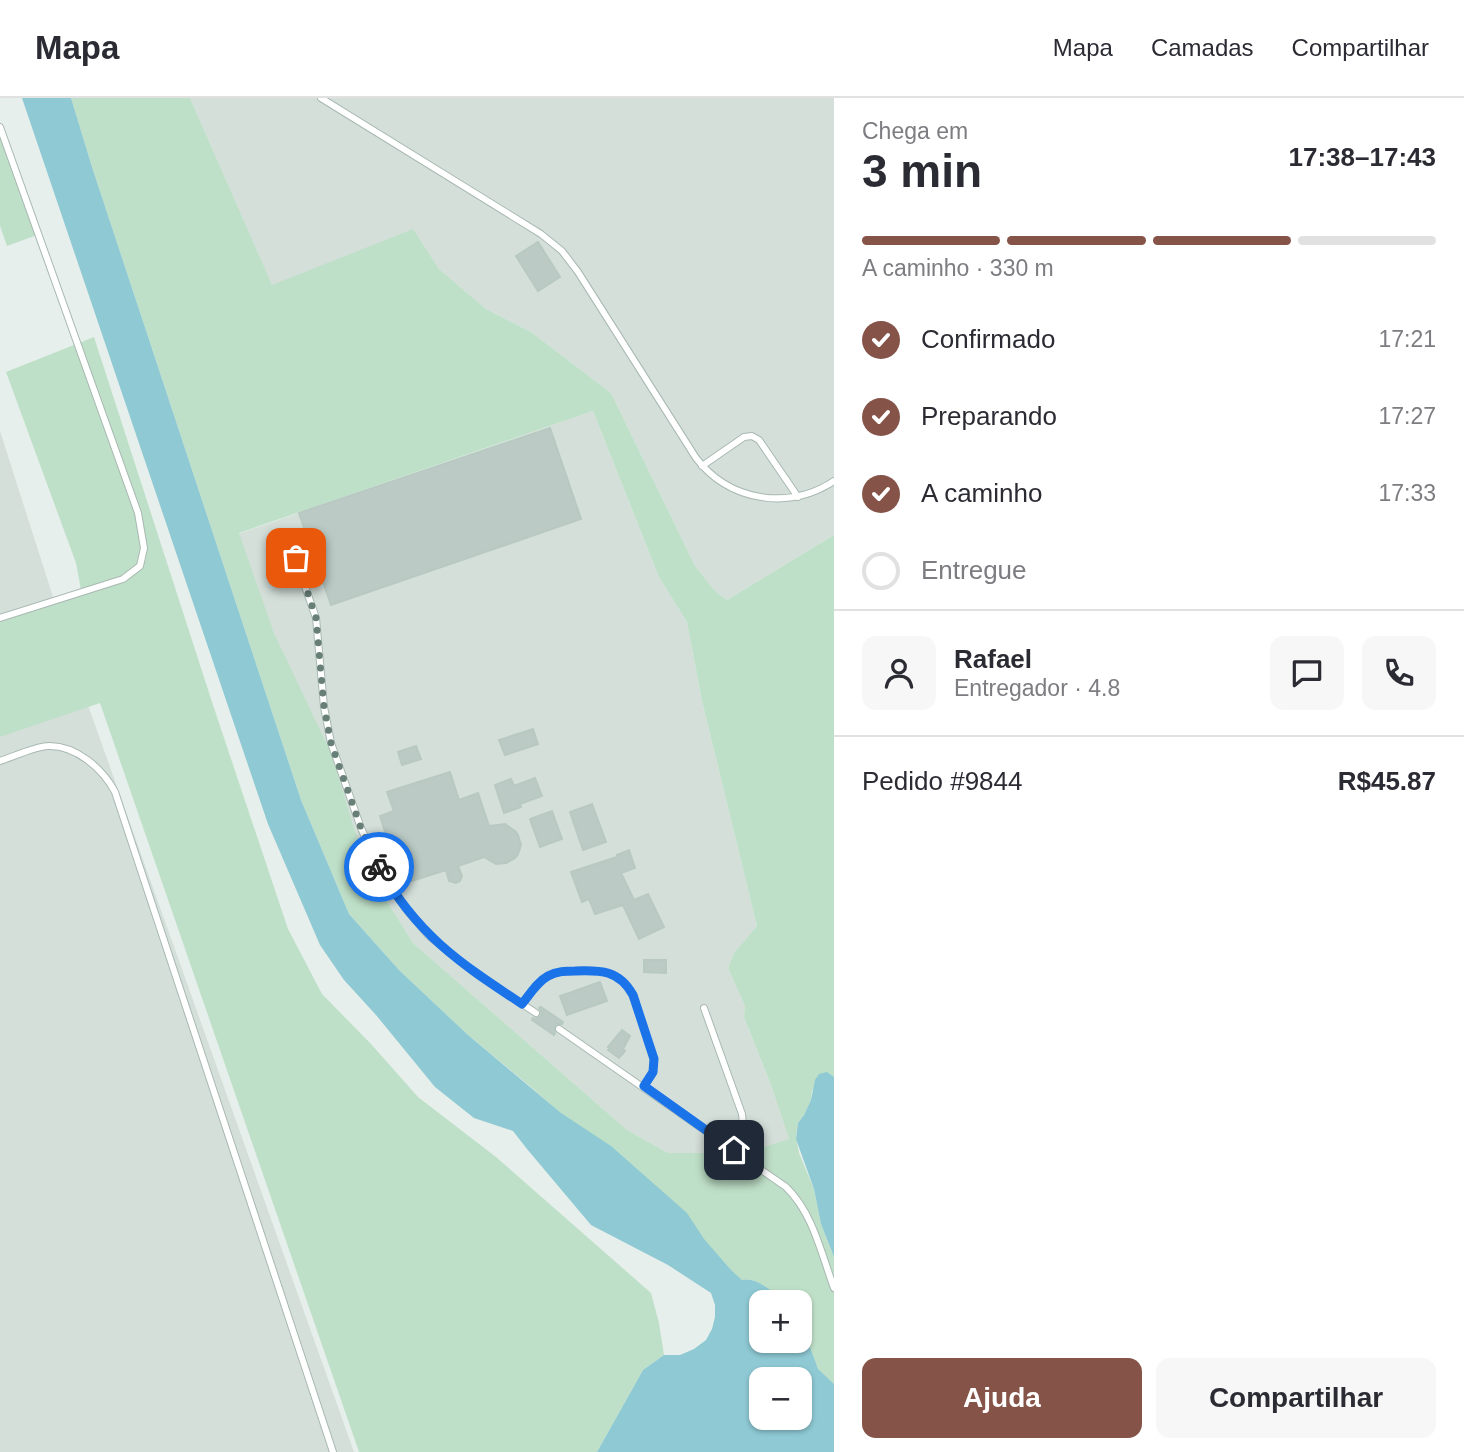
<!DOCTYPE html>
<html lang="pt">
<meta charset="utf-8">
<style>
:root{--surface:#fff;--page:#f7f7f7;--text:#2b2b33;--muted:#7c7c81;--line:#e1e1e2;--accent:#855347}
body{margin:0;font-family:Arial,sans-serif;background:var(--page);color:var(--text);height:100vh;display:flex;flex-direction:column;font-size:26px;white-space:nowrap}
*{box-sizing:border-box;margin:0}
p{font-size:23px;color:var(--muted)}
.icon{flex:none;width:38px;height:38px;fill:none;stroke:currentColor;stroke-width:2;stroke-linecap:round;stroke-linejoin:round}
.map{position:relative;flex:1;overflow:hidden}
.side{display:flex;flex-direction:column;background:var(--surface);width:630px}
.side>*{flex:none}
.fabs{position:absolute;left:749px;top:1192px;display:grid;gap:14px}
.fabs a{display:grid;place-items:center;width:63px;height:63px;border-radius:14px;background:var(--surface);box-shadow:0 2px 5px #0004;font-size:35px}
.pin{position:absolute;display:grid;place-items:center;width:60px;height:60px;color:#fff;margin:-30px;border-radius:14px;box-shadow:0 4px 10px #0006}
.courier{position:absolute;display:grid;place-items:center;width:70px;height:70px;margin:-35px;border:5px solid #1a73e8;border-radius:50%;background:#fff;color:#222;box-shadow:0 2px 9px #0007}
.overview em{font-style:normal;font-weight:700}
.overview div{display:flex;flex-direction:column-reverse}
.overview{display:flex;align-items:center;justify-content:space-between;height:119px;padding:0 28px}
h1{font-size:46px;font-weight:700;line-height:52px}
.bar{display:grid;grid-template-columns:repeat(4,1fr);gap:10px 7px;align-content:center;height:84px;padding:0 28px}
.bar i{height:9px;border-radius:5px;background:var(--line)}
.bar .selected{background:var(--accent)}
.bar p{grid-column:span 4}
.line{display:flex;align-items:center;gap:18px;padding:0 28px;border-top:2px solid var(--line)}
.line div{flex:1}
.round{display:grid;place-items:center;flex:none;width:74px;height:74px;border-radius:14px;background:var(--page)}
ol{padding:0 28px;list-style:none}
li{display:flex;align-items:center;gap:21px;height:77px}
li p{margin-inline-start:auto}
li .icon{padding:7px;border-radius:50%;background:var(--accent);color:#fff;stroke-width:4}
li:last-child{color:var(--muted)}
li i{width:38px;height:38px;border:4px solid var(--line);border-radius:50%}
.primary-button{display:flex;gap:14px;margin-top:auto;padding:14px 28px}
.primary-button a{flex:1;height:80px;border-radius:14px;background:var(--accent);color:#fff;font-size:28px;font-weight:700;line-height:80px;text-align:center}
.primary-button a+a{background:var(--page);color:var(--text)}
header{display:flex;align-items:center;gap:42px;box-sizing:border-box;height:98px;padding:0 35px;background:var(--surface);border-bottom:2px solid var(--line)}
header strong{font-size:33px}
nav{display:flex;gap:38px;margin-inline-start:auto;font-size:24px}
main{display:flex;flex:1;min-height:0}
.map>svg:first-child{display:block}
.built{fill:#d4dfda}
.green{fill:#bfe0c8;fill-rule:evenodd}
.water{fill:#8ec9d4;fill-rule:evenodd}
.building{fill:#bbcac4;stroke:#b8c9c2;stroke-width:2}
.lines{fill:none;stroke-linecap:round;stroke-linejoin:round}
.lane-casing{stroke:#a8b8b2;stroke-width:8}
.lane{stroke:#fff;stroke-width:6}
.done{stroke:#687f78;stroke-width:7;stroke-dasharray:0 12.6}
.route{stroke:#1a73e8;stroke-width:9}
</style>
<header>
<strong>Mapa</strong>
<nav><a>Mapa</a><a>Camadas</a><a>Compartilhar</a></nav>
</header>
<main>
<div class="map">
<svg width="834" height="1354" viewBox="0 0 834 1354">
<rect width="100%" height="100%" fill="#e6efeb"/>
<!-- built -->
<path class="built" d="M190,0H834V437L727,502L715,493L695,468L611,295L531,234L486,211L439,171L413,132L272,188Z
M593,313L659,479L687,524L702,603L757,828L734,855L728,870L745,908L744,919L771,987L789,1041L731,1059L705,1055H668L627,1032L413,845L372,779L274,535L238,436Z
M0,333L84,596L354,1354H0Z"/>
<!-- green -->
<path class="green" d="M71,0H190L272,187L413,131L439,171L486,211L531,234L611,295L695,468L715,493L727,502L834,437V979L827,974L812,993L811,1002L804,1017L798,1025L796,1038L799,1055L814,1091L821,1126L834,1159V1286L818,1272L800,1222V1204C794,1204 787,1205 782,1203C769,1196 759,1178 742,1182L712,1157L625,1072L531,989L468,937L399,872L349,816L301,702L92,69ZM593,313L659,479L687,524L702,603L757,828L734,855L728,870L745,908L744,919L771,987L789,1041L731,1059L705,1055H668L627,1032L413,845L372,779L354,730L331,655L274,535L239,435Z
M0,32L37,137L7,148L0,128Z
M94,239L212,604L288,831L322,896L371,946L418,999L496,1059L651,1195L659,1225L664,1257L643,1272L597,1354H359L100,605L0,639V519L81,492L76,465L6,274Z"/>
<!-- water -->
<path class="water" d="M22,0H71L92,69L301,702L349,816L399,872L468,937L561,1015L611,1048L687,1115L704,1141L731,1172L742,1182C757,1178 773,1195 784,1204H761V1242H800V1222L818,1271L834,1286V1354H597L643,1272L664,1257H680L694,1251L706,1242L712,1231L715,1219V1207L711,1195L668,1167L591,1127L527,1051L513,1033L474,1020L435,989L376,917L344,882L320,847L268,726ZM800,1281V1320H761V1281Z
M827,974L834,979V1159L821,1126L814,1091L796,1041L798,1025L804,1017L811,1002L815,982L819,976Z"/>
<!-- building -->
<path class="building" d="M538,144L560,179L538,193L516,158Z
M550,330L581,421L331,507L299,415Z
M533,631L538,646L505,657L499,642Z
M416,648L421,661L402,667L398,654Z
M450,674L459,702L478,695L489,728L505,726L515,733L518,737L521,747L518,756L515,760L506,765L496,766L484,759L458,768L462,778L460,783L456,785L449,783L446,772L402,786L380,718L394,713L387,694Z
M535,680L542,698L520,706L521,709L504,715L495,687L511,681L514,688Z
M592,706L606,744L583,752L570,714Z
M552,713L562,741L540,749L530,721Z
M629,752L635,770L621,775L634,802L648,796L664,829L639,841L623,807L595,816L589,801L582,804L571,774L617,759V757Z
M644,862H666V875L644,874Z
M600,884L607,903L567,917L560,898Z
M541,909L563,924L562,926H557L554,928L555,935L554,937L532,922L533,920L536,921L540,919L542,915L539,910Z
M622,932L630,938L623,951L625,953L619,960L608,952L610,950L608,949Z"/>
<g class="lines">
<!-- lane casing -->
<g class="lane-casing">
<path id="lane" d="M321,0L541,136L562,153L578,174L696,360C729,403 788,413 834,383
M0,29L138,415L144,450L140,468L123,481L0,520
M702,368L744,339L752,338L759,342L798,399
M289,442L316,520L324,609L331,645L361,730L376,763L405,810L429,838L472,873L536,915
M0,663C12,659 37,648 48,648C76,647 103,671 115,694L333,1354
M522,906C530,896 537,884 548,878C557,873 566,873 575,873C601,872 619,872 633,897L654,961L653,974L644,988
M704,910L742,1016C744,1030 741,1040 734,1052
M559,931L786,1089C813,1115 821,1155 834,1190"/>
</g>
<!-- lane -->
<use href="#lane" class="lane"/>
</g>
<g class="lines">
<!-- done -->
<path class="done" d="M296,460L316,520L324,609L331,645L361,730L379,769"/>
<!-- route -->
<path class="route" d="M379,769C417,837 460,865 522,906C530,896 537,884 548,878C557,873 566,873 575,873C601,872 619,872 633,897L654,961L653,974L644,988L734,1052"/>
</g>
</svg>
<div class="fabs">
<a>+</a>
<a>−</a>
</div>
<div class="pin" style="left:296px;top:460px;background:#ea580c"><svg class="icon" aria-label="bag" viewBox="0 0 24 24"><path d="M5 8h14l-1 12H6zM9 8a3 3 0 0 1 6 0"/></svg></div>
<div class="pin" style="left:734px;top:1052px;background:#1f2937"><svg class="icon" aria-label="home" viewBox="0 0 24 24"><path d="M3 11l9-7 9 7M6 9v11h12V9"/></svg></div>
<div class="courier" style="left:379px;top:769px"><svg class="icon" aria-label="bike" viewBox="0 0 24 24"><circle cx="6" cy="16" r="4"/><circle cx="18" cy="16" r="4"/><path d="M6 16l4-8h5l3 8M10 8l3 8H6M13 5h3"/></svg></div>
</div>
<section class="side">
<div class="overview"><div><h1>3 min</h1><p>Chega em</p></div><em>17:38–17:43</em></div>
<div class="bar"><i class="selected"></i><i class="selected"></i><i class="selected"></i><i></i><p>A caminho · 330 m</p></div>
<ol>
<li><svg class="icon" aria-label="check" viewBox="0 0 24 24"><path d="M5 12l5 5 9-10"/></svg>Confirmado<p>17:21</p></li>
<li><svg class="icon" aria-label="check" viewBox="0 0 24 24"><path d="M5 12l5 5 9-10"/></svg>Preparando<p>17:27</p></li>
<li><svg class="icon" aria-label="check" viewBox="0 0 24 24"><path d="M5 12l5 5 9-10"/></svg>A caminho<p>17:33</p></li>
<li><i></i>Entregue</li>
</ol>
<div class="line" style="height:126px"><a class="round"><svg class="icon" aria-label="person" viewBox="0 0 24 24"><circle cx="12" cy="8" r="4"/><path d="M4 21q1-7 8-7t8 7"/></svg></a><div><b>Rafael</b><p>Entregador · 4.8</p></div><a class="round"><svg class="icon" aria-label="chat" viewBox="0 0 24 24"><path d="M4 5h16v11H9l-5 4z"/></svg></a><a class="round"><svg class="icon" aria-label="phone" viewBox="0 0 24 24"><path d="M5 4h4l2 5-3 2q2 4 5 5l2-3 5 2v4C11 20 4 13 5 4z"/></svg></a></div>
<div class="line" style="height:91px"><div>Pedido #9844</div><b>R$45.87</b></div>
<div class="primary-button"><a>Ajuda</a><a>Compartilhar</a></div>
</section>
</main>
